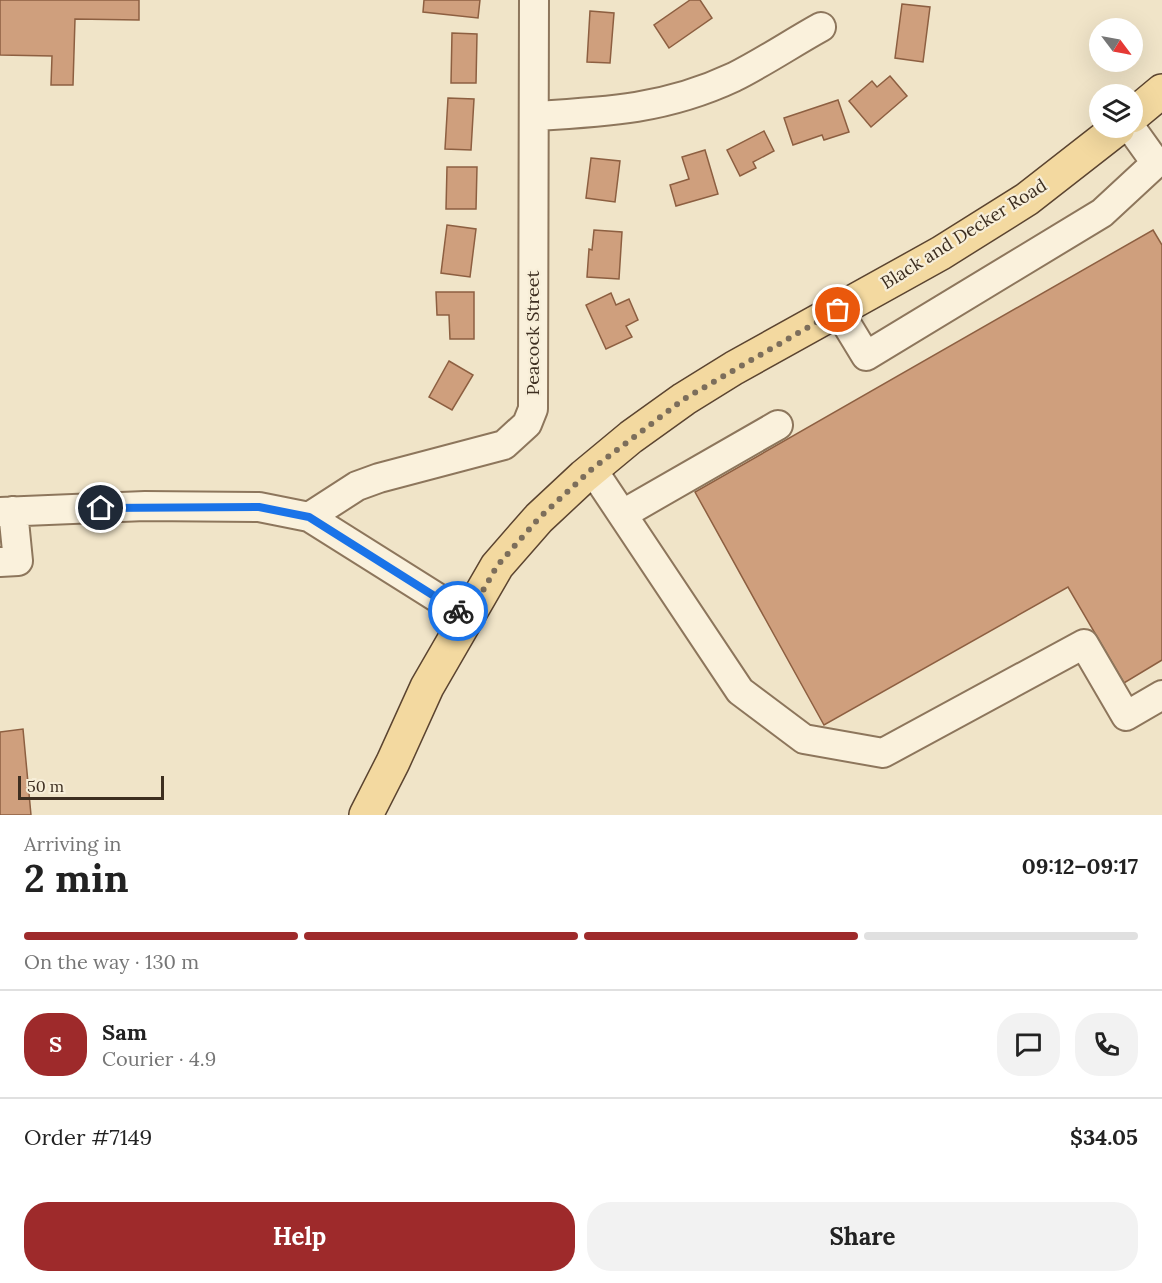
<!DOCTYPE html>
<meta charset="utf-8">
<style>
:root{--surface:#fff;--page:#f2f2f2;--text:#222;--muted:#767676;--line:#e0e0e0;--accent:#9e2a2b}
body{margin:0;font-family:Lora,serif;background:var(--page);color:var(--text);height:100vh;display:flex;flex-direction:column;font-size:22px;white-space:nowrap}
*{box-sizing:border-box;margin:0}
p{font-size:20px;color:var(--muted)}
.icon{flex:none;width:33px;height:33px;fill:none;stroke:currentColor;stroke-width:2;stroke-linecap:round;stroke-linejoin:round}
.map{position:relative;height:815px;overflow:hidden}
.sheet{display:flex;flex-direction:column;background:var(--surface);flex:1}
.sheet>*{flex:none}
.needle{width:39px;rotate:122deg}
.fabs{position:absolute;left:1089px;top:18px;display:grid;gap:12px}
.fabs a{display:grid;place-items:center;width:54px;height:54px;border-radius:50%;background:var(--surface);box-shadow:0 6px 24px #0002;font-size:30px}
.scale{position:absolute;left:18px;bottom:15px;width:146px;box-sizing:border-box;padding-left:6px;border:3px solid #3d2e20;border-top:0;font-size:16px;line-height:21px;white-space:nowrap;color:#3d2e20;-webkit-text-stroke:4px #f7eed8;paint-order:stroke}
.pin{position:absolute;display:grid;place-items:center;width:51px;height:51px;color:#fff;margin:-26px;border:3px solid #fff;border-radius:50%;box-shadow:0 2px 6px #0007}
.courier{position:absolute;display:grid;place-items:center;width:60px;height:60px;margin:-30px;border:4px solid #1a73e8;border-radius:50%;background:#fff;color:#222;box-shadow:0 2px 8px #0007}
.overview em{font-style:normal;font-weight:800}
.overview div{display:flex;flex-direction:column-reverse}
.overview{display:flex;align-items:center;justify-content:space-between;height:102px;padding:0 24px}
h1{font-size:39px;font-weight:800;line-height:45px}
.bar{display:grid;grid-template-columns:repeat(4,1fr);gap:9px 6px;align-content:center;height:72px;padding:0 24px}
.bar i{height:8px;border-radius:4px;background:var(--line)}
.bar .current{background:var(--accent)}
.bar p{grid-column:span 4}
.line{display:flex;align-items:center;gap:15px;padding:0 24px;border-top:2px solid var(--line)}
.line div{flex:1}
.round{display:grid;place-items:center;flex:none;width:63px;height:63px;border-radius:24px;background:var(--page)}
.button{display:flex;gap:12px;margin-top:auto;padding:12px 24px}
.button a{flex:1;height:69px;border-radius:24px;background:var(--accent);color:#fff;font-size:24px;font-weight:800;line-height:69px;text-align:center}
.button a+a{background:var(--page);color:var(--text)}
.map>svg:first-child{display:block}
.building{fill:#cf9f7d;stroke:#8d5f41;stroke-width:1.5}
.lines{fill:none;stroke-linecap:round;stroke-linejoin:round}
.minor-casing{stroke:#8d765c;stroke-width:32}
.major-casing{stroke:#5b4430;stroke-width:36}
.minor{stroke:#faf1dc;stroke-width:28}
.major{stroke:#f3d9a0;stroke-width:33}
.done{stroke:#7c6e5b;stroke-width:6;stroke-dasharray:0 10.8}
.route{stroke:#1a73e8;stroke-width:8}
.labels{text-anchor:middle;stroke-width:4.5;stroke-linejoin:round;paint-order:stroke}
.street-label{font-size:18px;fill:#3d2e20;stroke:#f7eed8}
</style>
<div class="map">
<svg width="1162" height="815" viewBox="0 0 1162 815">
<rect width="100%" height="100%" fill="#f0e4c8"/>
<!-- building -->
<path class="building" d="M0,0H139V20L75,19L73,85H51L52,56L0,55Z
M424,0H480L478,18L423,12Z
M690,0H700L712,18L669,48L654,25Z
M902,4L930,7L923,62L895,58Z
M590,11L614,13L610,63L587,62Z
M452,33L477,34L476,83H451Z
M890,76L907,96L871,127L849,101L872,81L877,87Z
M448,98L474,99L471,150L445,149Z
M838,100L849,132L824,140L822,135L793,145L784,118Z
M764,131L774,151L753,162L756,168L740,176L727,150Z
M705,150L718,194L676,206L670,185L689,179L682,157Z
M591,158L620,161L615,202L586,198Z
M447,167H477L476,209H446Z
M447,225L476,229L470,277L441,273Z
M594,230L622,232L619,279L587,277L589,249L592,250Z
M1153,230L1162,245V660L1124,683L1068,587L824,725L695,492Z
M436,292H474V339H450L449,315H437Z
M611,293L616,305L629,299L638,320L626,326L632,337L606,349L586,305Z
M449,361L473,375L452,410L429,397Z
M23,729L31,815H0V732Z"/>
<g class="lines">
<!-- minor casing -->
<g class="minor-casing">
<path id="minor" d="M534,116C607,112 666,109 734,77C764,62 792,43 821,27
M838,310L866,356L1102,213L1156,163L1131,128
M592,469L740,691L804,739L883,753L1084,644L1126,716L1162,695
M0,512L145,506L259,507L309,517L468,617
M623,514L778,425
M309,517L357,486L379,478L504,445L527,424L533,409L534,0
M0,562L18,561L13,511"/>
</g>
<!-- major casing -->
<g class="major-casing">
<path id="major" d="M1132,116L1162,91
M366,815L393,762L427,687L497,566L539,518L584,476L631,437L684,399L734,368L941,253L1027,199L1118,128"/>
</g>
<!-- minor -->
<use href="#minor" class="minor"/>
<!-- major -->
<use href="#major" class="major"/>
</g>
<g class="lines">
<!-- done -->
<path class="done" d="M458,611L468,617L497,566L539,518L592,469L684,399L838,310"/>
<!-- route -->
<path class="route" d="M101,508L259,507L309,517L458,611"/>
</g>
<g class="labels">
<!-- street labels -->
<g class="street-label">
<text transform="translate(964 234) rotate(-32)" y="6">Black and Decker Road</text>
<text transform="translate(533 333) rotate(-90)" y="6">Peacock Street</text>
</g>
</g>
</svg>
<div class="fabs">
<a><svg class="needle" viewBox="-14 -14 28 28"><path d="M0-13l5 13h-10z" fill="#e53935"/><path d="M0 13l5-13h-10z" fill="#767676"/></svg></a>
<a><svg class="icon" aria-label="layers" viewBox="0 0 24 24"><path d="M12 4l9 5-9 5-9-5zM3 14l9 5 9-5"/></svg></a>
</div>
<div class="scale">50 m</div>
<div class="pin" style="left:838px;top:310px;background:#ea580c"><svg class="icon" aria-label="bag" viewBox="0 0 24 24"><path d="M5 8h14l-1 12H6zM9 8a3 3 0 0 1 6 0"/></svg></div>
<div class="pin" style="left:101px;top:508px;background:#1f2937"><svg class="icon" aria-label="home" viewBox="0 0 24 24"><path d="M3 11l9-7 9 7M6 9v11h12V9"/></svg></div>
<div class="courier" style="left:458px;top:611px"><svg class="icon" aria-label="bike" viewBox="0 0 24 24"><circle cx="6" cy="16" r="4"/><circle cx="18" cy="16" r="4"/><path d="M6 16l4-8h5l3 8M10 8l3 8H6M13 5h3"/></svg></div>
</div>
<section class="sheet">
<div class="overview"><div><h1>2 min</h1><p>Arriving in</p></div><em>09:12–09:17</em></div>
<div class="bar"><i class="current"></i><i class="current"></i><i class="current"></i><i></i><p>On the way · 130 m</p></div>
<div class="line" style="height:108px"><b class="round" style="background:var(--accent);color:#fff">S</b><div><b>Sam</b><p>Courier · 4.9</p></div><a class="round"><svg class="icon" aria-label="chat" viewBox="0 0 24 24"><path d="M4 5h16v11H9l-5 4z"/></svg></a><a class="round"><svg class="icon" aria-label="phone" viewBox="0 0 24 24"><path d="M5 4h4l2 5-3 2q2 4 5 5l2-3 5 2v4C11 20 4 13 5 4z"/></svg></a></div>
<div class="line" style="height:78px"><div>Order #7149</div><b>$34.05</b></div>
<div class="button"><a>Help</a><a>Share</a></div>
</section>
